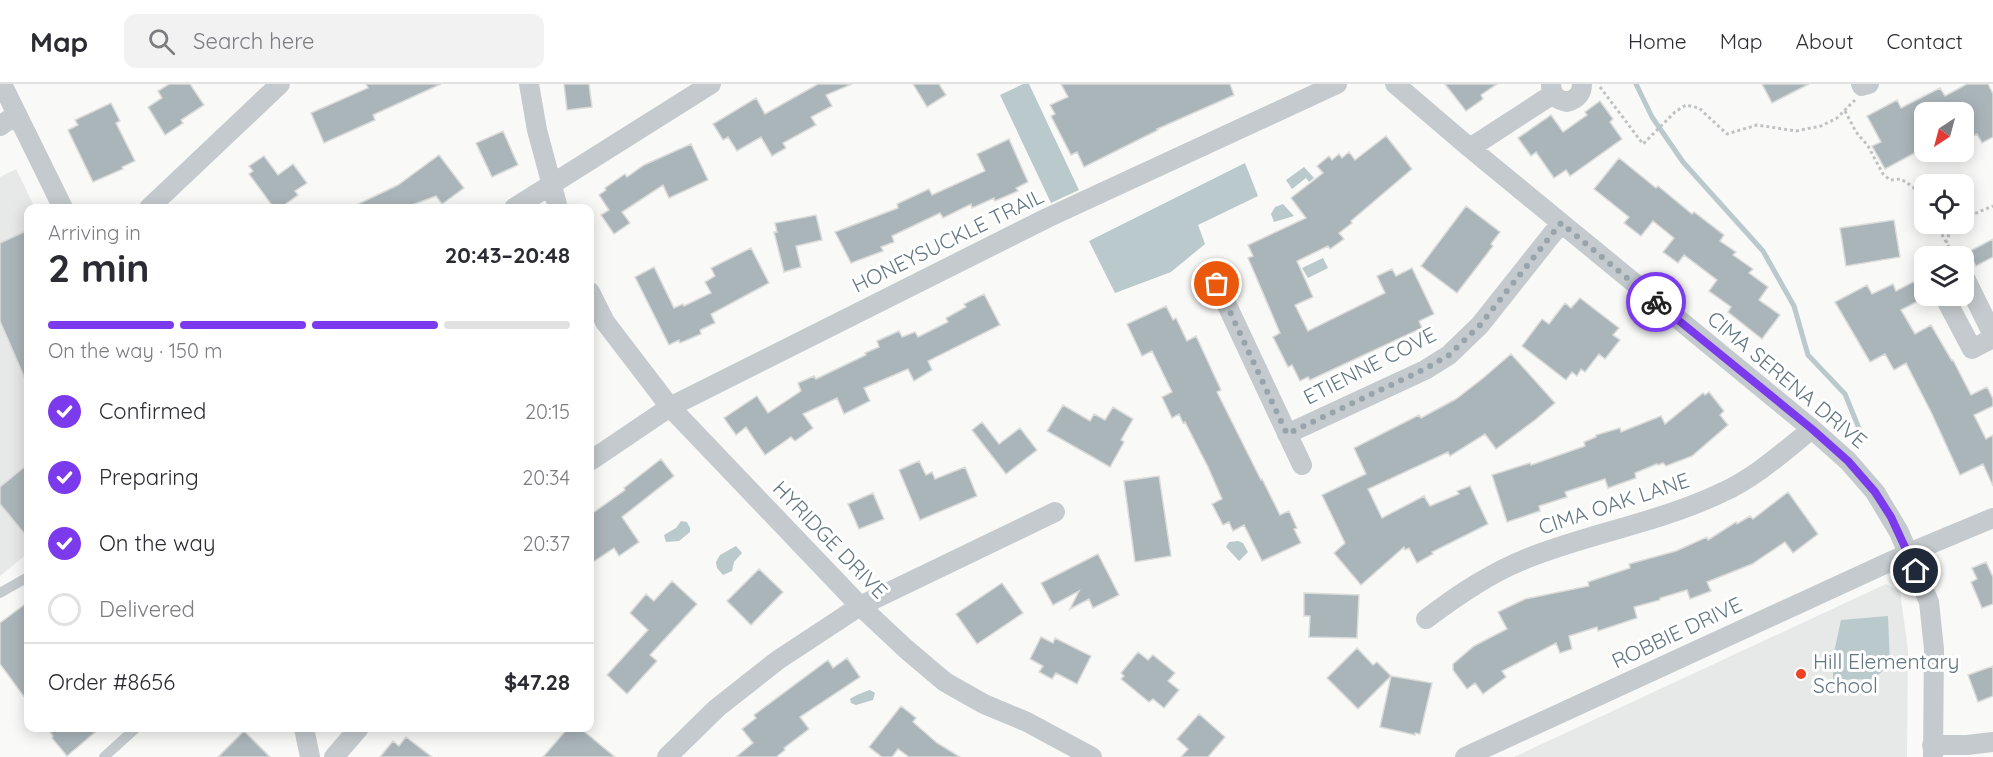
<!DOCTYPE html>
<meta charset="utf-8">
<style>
:root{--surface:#fff;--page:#f2f2f3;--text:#2b2b33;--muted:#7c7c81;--line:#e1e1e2;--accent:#7c3aed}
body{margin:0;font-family:Quicksand,sans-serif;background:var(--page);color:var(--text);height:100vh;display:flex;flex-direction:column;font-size:22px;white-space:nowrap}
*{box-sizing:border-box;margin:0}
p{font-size:20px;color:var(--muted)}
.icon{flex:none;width:33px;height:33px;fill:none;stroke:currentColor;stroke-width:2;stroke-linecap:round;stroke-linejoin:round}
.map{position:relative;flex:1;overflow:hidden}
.panel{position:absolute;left:24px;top:120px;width:570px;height:528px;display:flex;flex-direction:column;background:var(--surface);border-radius:12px;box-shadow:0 3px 15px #0003}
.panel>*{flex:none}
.needle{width:39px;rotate:216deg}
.fabs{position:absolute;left:1914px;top:18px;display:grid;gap:12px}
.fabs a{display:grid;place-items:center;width:60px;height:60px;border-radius:12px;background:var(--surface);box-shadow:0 3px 15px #0003;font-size:30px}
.pin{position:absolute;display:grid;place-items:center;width:51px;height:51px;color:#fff;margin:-26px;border:3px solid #fff;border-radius:50%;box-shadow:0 2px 6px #0007}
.courier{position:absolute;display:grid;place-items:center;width:60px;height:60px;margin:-30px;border:4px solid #7c3aed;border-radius:50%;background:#fff;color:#222;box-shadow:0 2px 8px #0007}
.headline em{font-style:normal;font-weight:800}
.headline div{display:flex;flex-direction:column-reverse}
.headline{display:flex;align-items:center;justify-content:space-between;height:102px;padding:0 24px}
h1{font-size:39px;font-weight:800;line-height:45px}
.bar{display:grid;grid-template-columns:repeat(4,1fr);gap:9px 6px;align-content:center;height:72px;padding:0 24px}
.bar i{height:8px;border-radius:4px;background:var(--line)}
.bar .on{background:var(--accent)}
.bar p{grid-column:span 4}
.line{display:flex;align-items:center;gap:15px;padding:0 24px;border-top:2px solid var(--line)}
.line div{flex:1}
ol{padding:0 24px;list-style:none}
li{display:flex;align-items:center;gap:18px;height:66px}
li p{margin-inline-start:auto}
li .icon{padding:6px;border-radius:50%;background:var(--accent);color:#fff;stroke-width:4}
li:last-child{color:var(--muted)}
li i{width:33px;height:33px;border:3px solid var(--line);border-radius:50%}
header{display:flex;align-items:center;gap:36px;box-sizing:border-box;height:84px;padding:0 30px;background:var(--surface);border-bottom:2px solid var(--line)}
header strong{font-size:28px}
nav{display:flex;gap:33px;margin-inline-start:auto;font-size:21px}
.search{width:420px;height:54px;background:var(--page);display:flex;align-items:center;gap:15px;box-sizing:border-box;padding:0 21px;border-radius:12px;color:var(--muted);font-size:22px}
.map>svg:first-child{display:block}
.built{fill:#e7e9e8}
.water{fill:#bac9cc}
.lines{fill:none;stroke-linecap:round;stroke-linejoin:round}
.stream{stroke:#bac9cc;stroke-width:5}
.building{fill:#aab5ba;stroke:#dbdbd9;stroke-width:1.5}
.path{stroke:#c0c3c5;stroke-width:3;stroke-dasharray:3 3;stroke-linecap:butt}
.lane{stroke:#c4cacd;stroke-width:10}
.street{stroke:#c4cacd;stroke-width:20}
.done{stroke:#97a4ac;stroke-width:6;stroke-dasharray:0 10.8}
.route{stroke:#7c3aed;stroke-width:8}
.poi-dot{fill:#ee4222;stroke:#fff;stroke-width:2}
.labels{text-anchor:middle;stroke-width:6;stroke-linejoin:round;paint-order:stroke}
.street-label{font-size:21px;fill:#627783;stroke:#fff}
.poi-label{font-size:21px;fill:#627783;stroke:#fff;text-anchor:start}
</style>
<header>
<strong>Map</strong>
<div class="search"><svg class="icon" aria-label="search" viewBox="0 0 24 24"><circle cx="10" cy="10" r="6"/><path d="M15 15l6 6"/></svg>Search here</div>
<nav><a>Home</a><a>Map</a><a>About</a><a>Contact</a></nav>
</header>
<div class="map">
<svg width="1993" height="673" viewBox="0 0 1993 673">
<rect width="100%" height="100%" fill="#f9f9f7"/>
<!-- built -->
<path class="built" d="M16,85L35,124H28V469L0,492V93Z
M1886,500L1900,507L1908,566L1907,673H1514Z"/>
<!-- water -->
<path class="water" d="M1023,0H1029L1079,106L1051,119L1000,11Z
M1245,79L1258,112L1198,141L1205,160L1171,188L1115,209L1089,157Z
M1304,83L1314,94L1309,98L1306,94L1292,105L1286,96Z
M1283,120L1294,132L1274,138L1271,130L1275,123Z
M1323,174L1328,184L1308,194L1302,184Z
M681,437L687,438L690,444V448L679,457L666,458L664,451L676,444Z
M1238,457L1243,459L1248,468L1239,477L1226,463L1229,458Z
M736,462L742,469L734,478L732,487L723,491L717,484L716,478L720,471Z
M1888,532L1890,581L1873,595L1833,596V573L1841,536Z
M870,606L875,609L873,616L856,621L851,619L850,615C854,612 866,607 870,606Z"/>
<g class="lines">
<!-- stream -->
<path class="stream" d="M1636,0L1652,33L1683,78L1763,167L1794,222L1808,271L1845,310L1862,352"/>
</g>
<!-- building -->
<path class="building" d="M169,0H190L204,21L181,36L183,39L165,51L148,23L162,14L158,7Z
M366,0H441L373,31L375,36L324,59L311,29L368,4Z
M564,0H589L592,23L567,26Z
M818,0H852L826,11L832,22L811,33L816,41L783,59L786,64L772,72L761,53L737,67L728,53L723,56L713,40L756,14L765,30Z
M913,0H939L946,11L927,23Z
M1061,0H1230L1234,11L1157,45L1158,46L1084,83L1077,68L1071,71L1051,32L1055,30L1050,21L1068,13Z
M1445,0H1497L1481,11L1483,15L1466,27Z
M1762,0H1809L1772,19Z
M1967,0H1988L1993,10V53L1982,59L1977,50L1964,56V28H1924V64L1885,85L1872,62L1881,58L1867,32L1897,16L1901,24L1940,4L1945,12Z
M1600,17L1613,35L1610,38L1622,55L1570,92L1566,86L1554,94L1536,68L1531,72L1518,54L1551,31L1563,48L1587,31L1585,28Z
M111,19L120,37L116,39L135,77L122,83L123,85L93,98L68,46L78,41L75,36Z
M503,47L518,81L492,93L476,59Z
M1386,52L1412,85L1351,137L1352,139L1339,149L1344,155L1330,165L1328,162L1297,177L1313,213L1295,221L1308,247L1385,209L1377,192L1392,185L1396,192L1412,184L1434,230L1419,237L1422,244L1310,296L1308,293L1300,297L1292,281L1288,283L1273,253L1280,249L1248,174L1253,172L1248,161L1306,134L1291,114L1323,89L1317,82L1329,72L1332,76L1339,70L1342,74L1349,68L1355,76Z
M1009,55L1028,98L1016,104L1018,107L995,117L994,114L972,124L971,120L943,134L940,129L892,152L894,158L881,163L883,167L851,179L835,148L898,124L897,120L929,105L932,111L985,87L977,70Z
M691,60L708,96L669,114L663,101L622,128L630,139L614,150L601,131L609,126L599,111L606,106L605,104L625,90L627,93L644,81Z
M439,71L464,104L442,120L436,112L404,124H350L398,101Z
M264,72L278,91L293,80L307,99L295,107L298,111L280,124H274L249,90L253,87L249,82Z
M1619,74L1656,104L1658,102L1692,130L1694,128L1724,151L1720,157L1736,168L1733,171L1753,185L1749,189L1768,203L1759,216L1780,231L1762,255L1728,228L1731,223L1709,207L1717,196L1684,171L1678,179L1663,168L1674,154L1653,137L1641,152L1624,139L1629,133L1594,105Z
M1466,122L1500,148L1491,160L1493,162L1457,209L1421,182Z
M816,131L822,156L796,162L801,183L784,188L774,148H777L775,139Z
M1894,136L1900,173L1846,182L1840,144Z
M28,146V302L0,237V159Z
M1993,155V173L1976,182L1968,168Z
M751,164L769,199L711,230L715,239L700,246L701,250L680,259L679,256L669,261L635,193L654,183L674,224L683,220L684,222L711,209L705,198L715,192L711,184Z
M1915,197L1924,214L1901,226L1915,250L1931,241L1952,277L1953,276L1971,311L1987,303L1993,315V322L1974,331L1986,355L1993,351V402L1983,380L1960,391L1932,330L1906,279L1894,286L1885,270L1870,278L1835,218L1867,201L1872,210L1893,200L1896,207Z
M984,210L1000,241L928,277L932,286L914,297L908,285L864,304L870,317L844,330L837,314L803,330L813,344L795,357L791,353L765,371L746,343L736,351L724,334L757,312L768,329L801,307L798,299L814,292L816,295L866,271L865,269L879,263L877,257L899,247L902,253L915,248L918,253L948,238L946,234L966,223L964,220Z
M1580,214L1619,244L1613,251L1620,256L1605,275L1599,270L1585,288L1581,285L1577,292L1572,288L1566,296L1522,262L1542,235L1549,240L1565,219L1571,224Z
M1166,222L1173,236L1176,234L1187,257L1196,252L1221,306L1217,308L1261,396L1262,395L1280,431L1289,427L1297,444L1294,445L1301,459L1262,477L1244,441L1233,447L1229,438L1223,441L1212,420L1222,415L1208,383L1185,338L1183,339L1179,330L1172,334L1162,313L1172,308L1152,267L1142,272L1127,240Z
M1511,270L1555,319L1535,336L1496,365L1485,350L1450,372L1448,368L1368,405L1382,434L1424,412L1430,422L1459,410L1457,407L1470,402L1488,440L1432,468L1433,470L1417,479L1409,464L1405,466L1404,463L1361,501L1334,469L1345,459L1322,411L1366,390L1354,364L1419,331L1421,334L1456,315L1482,295Z
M1709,308L1724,327L1720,331L1728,341L1692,372L1666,382L1663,379L1658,381L1657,380L1635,389L1636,394L1608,404L1605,395L1565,408L1567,413L1539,422L1540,427L1507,438L1492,391L1530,379L1531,381L1585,362L1584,358L1596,353V351L1620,344L1621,348L1661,332L1665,340L1703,309L1705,311Z
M1063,321L1090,337L1094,330L1105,336L1113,323L1133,335L1121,356L1124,358L1110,383L1047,347Z
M982,338L999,360L1020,344L1037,366L1006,390L972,346Z
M661,375L674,392L622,433L639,458L619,472L614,464L590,480V431L625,406L624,404Z
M919,377L926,391L932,388L935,395L965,383L977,412L920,436L899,386Z
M28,380V454L0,420V403Z
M1159,392L1171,472L1135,478L1124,397Z
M1788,408L1818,450L1793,469L1785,458L1752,480L1707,498L1711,507L1690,515L1687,506L1660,514V516L1634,523L1637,534L1598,547L1597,543L1569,552L1572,565L1560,569L1556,559L1502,587L1506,593L1483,610L1475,599L1467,605L1453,586V580L1474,562L1507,545L1498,528L1525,515L1589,502L1588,498L1630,484L1629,480L1676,467L1707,453L1708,456L1736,438L1737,440L1750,432L1753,435Z
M873,409L884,435L859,445L848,420Z
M1098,470L1119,511L1093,524L1089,515L1070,525L1079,507L1053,521L1041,499Z
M1986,478L1993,493V520L1982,524L1971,498L1977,495L1972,484Z
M759,485L783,508L751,541L727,517Z
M672,497L697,520L650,571L657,577L627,610L607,591L648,546L630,529L646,510L654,517Z
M1002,499L1023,529L977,560L956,530Z
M1304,509L1359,511L1357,554L1309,553L1310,532H1304Z
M28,518V618L0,580V539Z
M1041,553L1053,559L1055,554L1091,572L1077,600L1056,589L1052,595L1039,588L1043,582L1030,575Z
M1357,564L1373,581L1377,578L1391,592L1358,625L1327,594Z
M1138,568L1148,576L1153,571L1175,589L1168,597L1179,606L1164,624L1153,615L1149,618L1121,595L1124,592L1121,589Z
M847,574L860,593L800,633L809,645L784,664L785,666L776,673H736L753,659L742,645L756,634L754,631L828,576L833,584Z
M1993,582V612L1978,618L1968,591Z
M1391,592L1432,599L1420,650L1415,649V651L1380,643Z
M901,622L916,634L913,638L937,659L960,673H909L898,665L892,673H882L869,663Z
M1199,630L1225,653L1208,673H1181L1188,665L1177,655Z
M47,644H100L67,672L52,654L53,652Z
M568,644H580L615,673H543Z
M244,647L270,673H218Z
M406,653L432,673H380L393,657L399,662Z"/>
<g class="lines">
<!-- path -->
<path class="path" d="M1600,3L1643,60L1675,28L1686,21L1699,24L1727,50L1757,41L1796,47L1821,42L1837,34L1855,16
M1845,27L1856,48L1868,62L1883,90L1890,96L1901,95L1913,103L1924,121
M1964,134L1993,122
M1936,140L1954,172
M1936,140L1952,142
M1946,159L1952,142L1956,140"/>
<!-- lane -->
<path class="lane" d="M0,509L28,493
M104,673L136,644"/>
<!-- street -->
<path class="street" d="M2,0L63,124
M529,0L537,46L558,124
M1395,0L1470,64L1812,345L1848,377L1875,408L1899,448L1929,518L1934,565L1933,673
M1551,0C1551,11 1557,16 1567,18C1577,15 1582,10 1582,0
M1861,0L1862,2L1869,0
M0,42L17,30
M1470,64L1553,10
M149,124L280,0
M514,124L711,0
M1964,192L1993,251
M1217,200L1302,381
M590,208L605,238L670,323L860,522L906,565L945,598L984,620L1027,638L1092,673
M1944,212L1972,265L1993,254
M1287,350L1425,286L1449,271L1480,241L1561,139
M590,377L670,323L1047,134L1337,0
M1426,535C1458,511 1490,489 1528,474C1591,449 1661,438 1723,408C1756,393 1783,368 1812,345
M304,644L310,673
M1932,661H1967L1993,658
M334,673L359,644
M667,673L717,624L778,576L860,522L1055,428
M1465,673L1909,469L1993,434"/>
</g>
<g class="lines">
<!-- done -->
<path class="done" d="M1217,200L1287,350L1425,285L1449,271L1480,241L1561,139L1656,218"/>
<!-- route -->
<path class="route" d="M1656,218L1812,345L1848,377L1875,408L1891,433L1916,487"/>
</g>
<!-- markers -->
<circle class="poi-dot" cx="1801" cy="590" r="6"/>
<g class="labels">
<!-- street labels -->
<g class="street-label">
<text transform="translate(948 157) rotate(-26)" y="7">HONEYSUCKLE TRAIL</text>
<text transform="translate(1370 282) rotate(-27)" y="7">ETIENNE COVE</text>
<text transform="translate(1787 296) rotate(40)" y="7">CIMA SERENA DRIVE</text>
<text transform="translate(1614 420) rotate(-18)" y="7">CIMA OAK LANE</text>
<text transform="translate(830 456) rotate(46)" y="7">HYRIDGE DRIVE</text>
<text transform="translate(1677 549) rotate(-25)" y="7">ROBBIE DRIVE</text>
</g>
<!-- poi labels -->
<g class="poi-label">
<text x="1813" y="585">Hill Elementary<tspan x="1813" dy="24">School</tspan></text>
</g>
</g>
</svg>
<div class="fabs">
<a><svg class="needle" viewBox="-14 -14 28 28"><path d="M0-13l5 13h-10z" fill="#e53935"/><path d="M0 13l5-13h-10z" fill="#7c7c81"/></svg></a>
<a><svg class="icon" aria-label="locate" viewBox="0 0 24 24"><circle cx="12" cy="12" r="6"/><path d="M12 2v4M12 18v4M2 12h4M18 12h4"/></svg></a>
<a><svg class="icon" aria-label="layers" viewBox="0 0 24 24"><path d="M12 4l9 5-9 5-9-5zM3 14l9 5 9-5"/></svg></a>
</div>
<div class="pin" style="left:1217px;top:200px;background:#ea580c"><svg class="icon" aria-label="bag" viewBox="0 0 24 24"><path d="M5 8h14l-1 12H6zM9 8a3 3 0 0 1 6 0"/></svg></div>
<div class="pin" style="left:1916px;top:487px;background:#1f2937"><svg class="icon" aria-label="home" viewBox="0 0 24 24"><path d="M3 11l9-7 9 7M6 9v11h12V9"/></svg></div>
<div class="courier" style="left:1656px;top:218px"><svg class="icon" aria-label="bike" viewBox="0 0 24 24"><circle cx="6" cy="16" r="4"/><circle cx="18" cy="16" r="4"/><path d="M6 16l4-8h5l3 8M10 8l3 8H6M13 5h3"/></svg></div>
<section class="panel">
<div class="headline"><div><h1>2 min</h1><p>Arriving in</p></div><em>20:43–20:48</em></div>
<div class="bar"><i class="on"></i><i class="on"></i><i class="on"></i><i></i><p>On the way · 150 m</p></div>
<ol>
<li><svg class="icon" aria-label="check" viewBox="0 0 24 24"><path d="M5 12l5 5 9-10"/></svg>Confirmed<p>20:15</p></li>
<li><svg class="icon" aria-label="check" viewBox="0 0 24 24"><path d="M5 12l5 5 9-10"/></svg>Preparing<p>20:34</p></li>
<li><svg class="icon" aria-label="check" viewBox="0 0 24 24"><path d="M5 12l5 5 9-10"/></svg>On the way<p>20:37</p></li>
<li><i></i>Delivered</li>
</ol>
<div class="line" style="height:78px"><div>Order #8656</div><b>$47.28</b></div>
</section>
</div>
